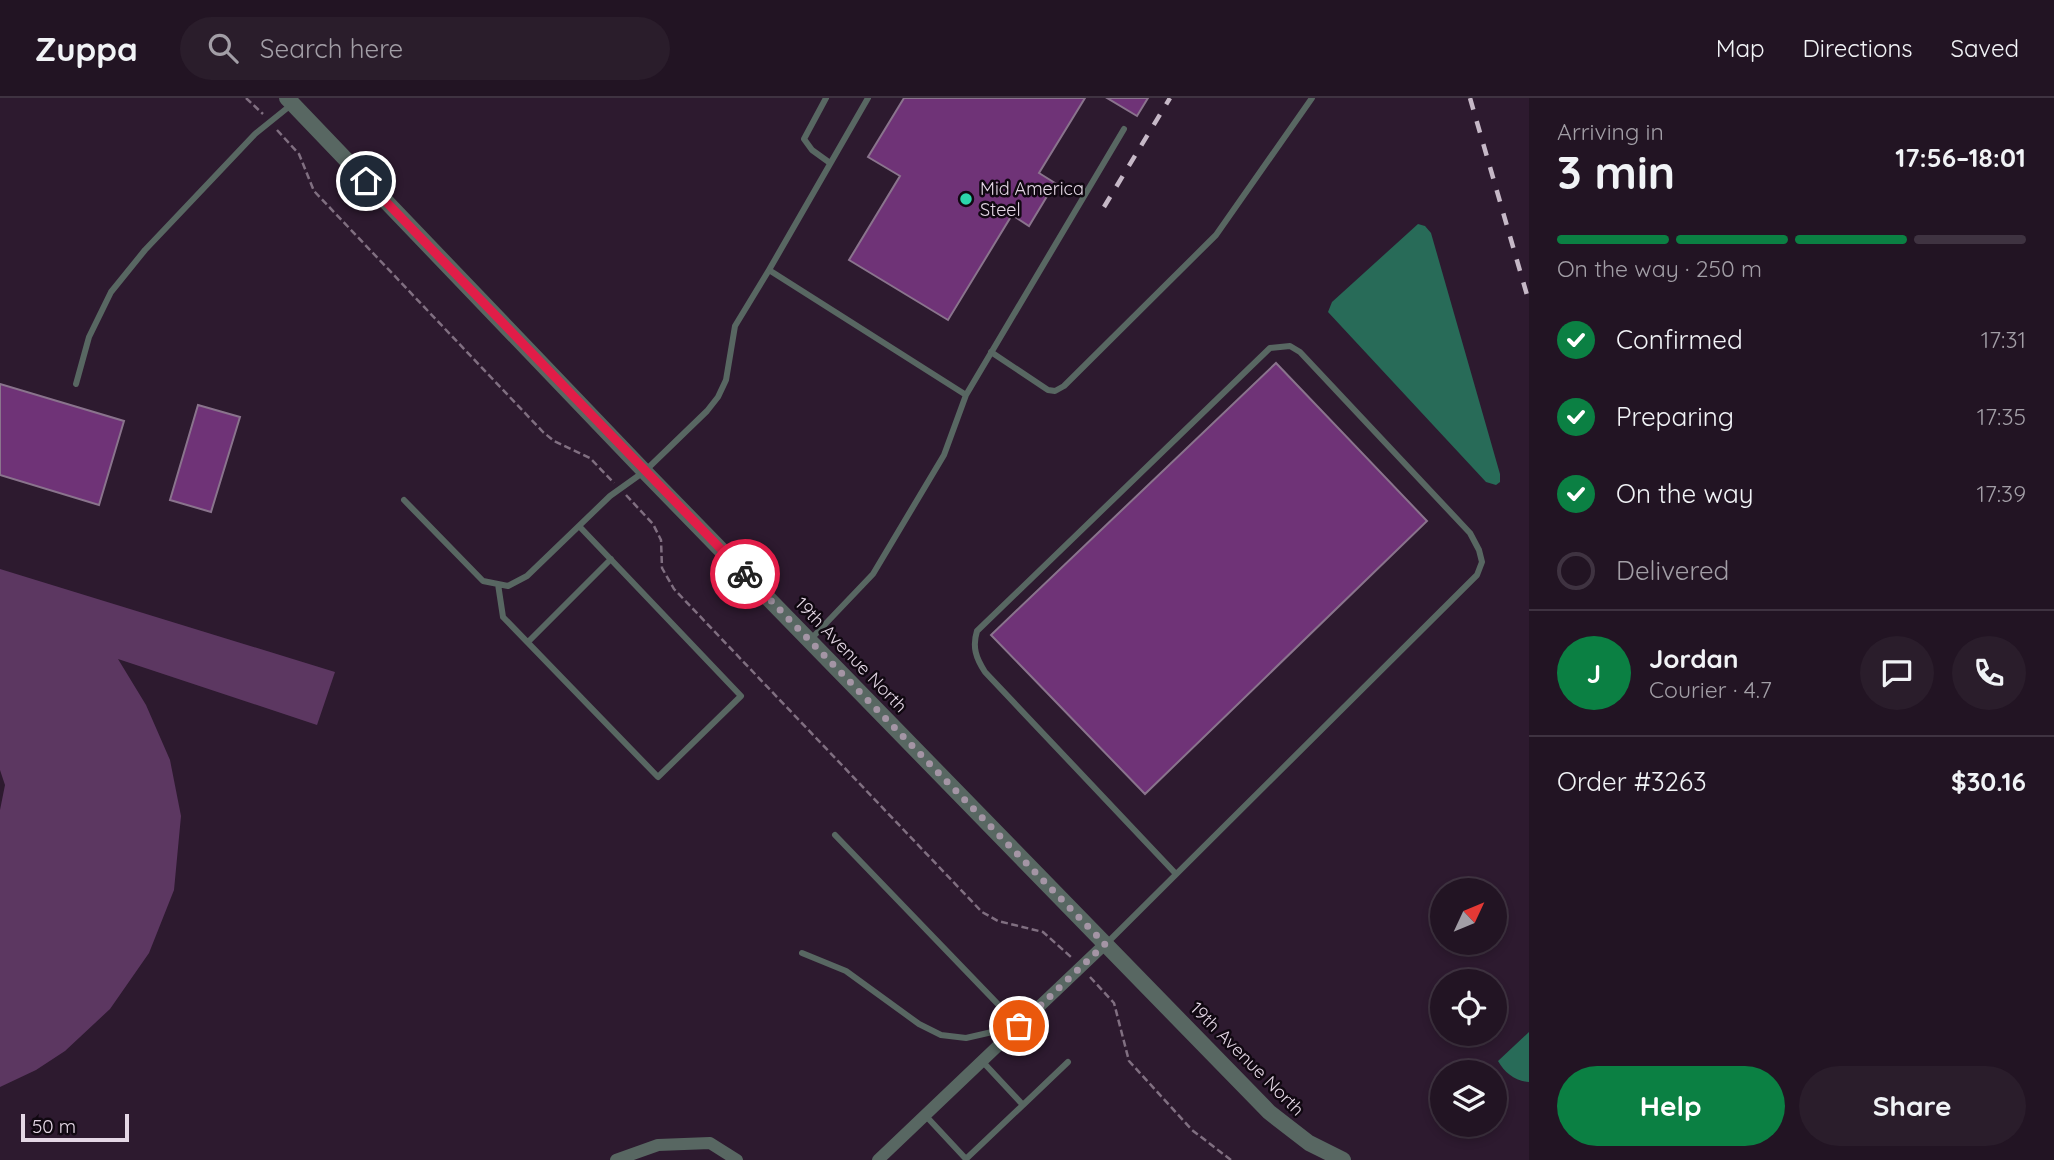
<!DOCTYPE html>
<meta charset="utf-8">
<style>
:root{--surface:#221423;--page:#2a1d2b;--text:#f1f3f6;--muted:#a29ea6;--line:#3f3341;--accent:#0b8043}
body{margin:0;font-family:Quicksand,sans-serif;background:var(--page);color:var(--text);height:100vh;display:flex;flex-direction:column;font-size:26px;white-space:nowrap}
*{box-sizing:border-box;margin:0}
p{font-size:23px;color:var(--muted)}
.icon{flex:none;width:38px;height:38px;fill:none;stroke:currentColor;stroke-width:2;stroke-linecap:round;stroke-linejoin:round}
.map{position:relative;flex:1;overflow:hidden}
.panel{display:flex;flex-direction:column;background:var(--surface);width:525px}
.panel>*{flex:none}
.needle{width:46px;rotate:46deg}
.tools{position:absolute;left:1430px;top:780px;display:grid;gap:14px}
.tools a{display:grid;place-items:center;width:77px;height:77px;border-radius:50%;background:var(--surface);box-shadow:0 4px 10px #0003,0 0 0 2px var(--line);font-size:35px}
.scale{position:absolute;left:21px;bottom:18px;width:108px;box-sizing:border-box;padding-left:7px;border:4px solid #e4d7e5;border-top:0;font-size:19px;line-height:24px;white-space:nowrap;color:#e4d7e5;-webkit-text-stroke:5px #100811;paint-order:stroke}
.pin{position:absolute;display:grid;place-items:center;width:60px;height:60px;color:#fff;margin:-30px;border:4px solid #fff;border-radius:50%;box-shadow:0 2px 7px #0007}
.courier{position:absolute;display:grid;place-items:center;width:70px;height:70px;margin:-35px;border:5px solid #e11d48;border-radius:50%;background:#fff;color:#222;box-shadow:0 2px 9px #0007}
.summary em{font-style:normal;font-weight:800}
.summary div{display:flex;flex-direction:column-reverse}
.summary{display:flex;align-items:center;justify-content:space-between;height:119px;padding:0 28px}
h1{font-size:46px;font-weight:800;line-height:52px}
.bar{display:grid;grid-template-columns:repeat(4,1fr);gap:10px 7px;align-content:center;height:84px;padding:0 28px}
.bar i{height:9px;border-radius:5px;background:var(--line)}
.bar .on{background:var(--accent)}
.bar p{grid-column:span 4}
.line{display:flex;align-items:center;gap:18px;padding:0 28px;border-top:2px solid var(--line)}
.line div{flex:1}
.round{display:grid;place-items:center;flex:none;width:74px;height:74px;border-radius:37px;background:var(--page)}
ol{padding:0 28px;list-style:none}
li{display:flex;align-items:center;gap:21px;height:77px}
li p{margin-inline-start:auto}
li .icon{padding:7px;border-radius:50%;background:var(--accent);color:#fff;stroke-width:4}
li:last-child{color:var(--muted)}
li i{width:38px;height:38px;border:4px solid var(--line);border-radius:50%}
.button{display:flex;gap:14px;margin-top:auto;padding:14px 28px}
.button a{flex:1;height:80px;border-radius:42px;background:var(--accent);color:#fff;font-size:28px;font-weight:800;line-height:80px;text-align:center}
.button a+a{background:var(--page);color:var(--text)}
header{display:flex;align-items:center;gap:42px;box-sizing:border-box;height:98px;padding:0 35px;background:var(--surface);border-bottom:2px solid var(--line)}
header strong{font-size:33px}
nav{display:flex;gap:38px;margin-inline-start:auto;font-size:24px}
.search{width:490px;height:63px;background:var(--page);display:flex;align-items:center;gap:18px;box-sizing:border-box;padding:0 24px;border-radius:38px;color:var(--muted);font-size:26px}
main{display:flex;flex:1;min-height:0}
.map>svg:first-child{display:block}
.green{fill:#5c3761}
.water{fill:#286b58}
.building{fill:#6f3377;stroke:#8a748d;stroke-width:2}
.lines{fill:none;stroke-linecap:round;stroke-linejoin:round}
.path{stroke:#806f81;stroke-width:2.5;stroke-dasharray:7 3.5;stroke-linecap:butt}
.service{stroke:#586762;stroke-width:6}
.minor{stroke:#586762;stroke-width:12}
.tertiary{stroke:#586762;stroke-width:16}
.rail{stroke:#c6b8c7;stroke-width:4.5;stroke-dasharray:12 12;stroke-linecap:butt}
.done{stroke:#a495a5;stroke-width:7;stroke-dasharray:0 12.6}
.route{stroke:#e11d48;stroke-width:9}
.poi-dot{fill:#2cd5ab;stroke:#100811;stroke-width:2.5}
.labels{text-anchor:middle;stroke-width:5;stroke-linejoin:round;paint-order:stroke}
.poi-label{font-size:18px;fill:#e4d7e5;stroke:#100811;text-anchor:start}
.street-label{font-size:18px;fill:#e4d7e5;stroke:#100811}
</style>
<header>
<strong>Zuppa</strong>
<div class="search"><svg class="icon" aria-label="search" viewBox="0 0 24 24"><circle cx="10" cy="10" r="6"/><path d="M15 15l6 6"/></svg>Search here</div>
<nav><a>Map</a><a>Directions</a><a>Saved</a></nav>
</header>
<main>
<div class="map">
<svg width="1529" height="1062" viewBox="0 0 1529 1062">
<rect width="100%" height="100%" fill="#2d1a2f"/>
<!-- green -->
<path class="green" d="M0,471L335,574L317,627L118,561L146,607L170,662L181,718L174,792L149,855L110,911L65,953L36,972L0,989V712L5,687L0,672Z"/>
<!-- water -->
<path class="water" d="M1418,126L1425,128L1431,135L1500,376V384L1496,387L1486,384L1328,214L1332,204Z
M1529,934V984C1515,983 1505,975 1498,963Z"/>
<!-- building -->
<path class="building" d="M904,0H1085L1039,75L1055,85L1029,128L1012,117L948,222L849,162L900,78L868,59Z
M1107,0H1148L1137,18Z
M1276,265L1427,423L1145,696L991,537Z
M0,286L124,323L99,407L0,377Z
M198,307L240,319L211,414L170,402Z"/>
<g class="lines">
<!-- path -->
<path class="path" d="M246,0L263,16
M277,32L299,56L314,93L543,334L554,343L590,360L614,385
M626,397L653,426L661,442L662,470L674,491L982,814L998,823L1043,834L1071,859
M1090,879L1114,905L1129,963L1192,1032L1231,1062"/>
<!-- service -->
<path class="service" d="M826,0L804,41L812,52L830,65
M769,172L868,0
M991,254L1048,292L1055,293L1064,288L1216,137L1312,0
M76,286L89,239L111,194L145,152L255,36L291,7
M966,297L1124,31
M404,402L483,483L508,488L527,478L610,398L645,373L707,313L718,299L726,282L735,228L769,172L966,297L944,357L873,476L811,541
M498,486L503,519L658,679L741,598L579,428
M528,544L611,461
M835,737L1019,928
M1107,845L1477,477L1482,464L1479,452L1470,435L1300,254L1290,248L1270,250L977,533C972,549 976,560 985,574L1176,776
M802,855L846,873L919,926L941,937L966,940L1014,929
M1023,1007L1068,964
M925,1017L966,1061L1023,1007L982,963"/>
<!-- minor -->
<path class="minor" d="M616,1062L658,1047L710,1045L737,1062
M878,1062L1105,846"/>
<!-- tertiary -->
<path class="tertiary" d="M287,0L648,377L1269,1014L1309,1045L1343,1062"/>
<!-- rail -->
<path class="rail" d="M1470,0L1529,204
M1104,109L1170,0"/>
</g>
<g class="lines">
<!-- done -->
<path class="done" d="M745,476L1105,846L1019,928"/>
<!-- route -->
<path class="route" d="M366,83L745,476"/>
</g>
<!-- markers -->
<circle class="poi-dot" cx="966" cy="101" r="7"/>
<g class="labels">
<!-- poi labels -->
<g class="poi-label">
<text x="980" y="97">Mid America<tspan x="980" dy="21">Steel</tspan></text>
</g>
<!-- street labels -->
<g class="street-label">
<text transform="translate(851 557) rotate(46)" y="6">19th Avenue North</text>
<text transform="translate(1247 961) rotate(45)" y="6">19th Avenue North</text>
</g>
</g>
</svg>
<div class="tools">
<a><svg class="needle" viewBox="-14 -14 28 28"><path d="M0-13l5 13h-10z" fill="#e53935"/><path d="M0 13l5-13h-10z" fill="#a29ea6"/></svg></a>
<a><svg class="icon" aria-label="locate" viewBox="0 0 24 24"><circle cx="12" cy="12" r="6"/><path d="M12 2v4M12 18v4M2 12h4M18 12h4"/></svg></a>
<a><svg class="icon" aria-label="layers" viewBox="0 0 24 24"><path d="M12 4l9 5-9 5-9-5zM3 14l9 5 9-5"/></svg></a>
</div>
<div class="scale">50 m</div>
<div class="pin" style="left:1019px;top:928px;background:#ea580c"><svg class="icon" aria-label="bag" viewBox="0 0 24 24"><path d="M5 8h14l-1 12H6zM9 8a3 3 0 0 1 6 0"/></svg></div>
<div class="pin" style="left:366px;top:83px;background:#1f2937"><svg class="icon" aria-label="home" viewBox="0 0 24 24"><path d="M3 11l9-7 9 7M6 9v11h12V9"/></svg></div>
<div class="courier" style="left:745px;top:476px"><svg class="icon" aria-label="bike" viewBox="0 0 24 24"><circle cx="6" cy="16" r="4"/><circle cx="18" cy="16" r="4"/><path d="M6 16l4-8h5l3 8M10 8l3 8H6M13 5h3"/></svg></div>
</div>
<section class="panel">
<div class="summary"><div><h1>3 min</h1><p>Arriving in</p></div><em>17:56–18:01</em></div>
<div class="bar"><i class="on"></i><i class="on"></i><i class="on"></i><i></i><p>On the way · 250 m</p></div>
<ol>
<li><svg class="icon" aria-label="check" viewBox="0 0 24 24"><path d="M5 12l5 5 9-10"/></svg>Confirmed<p>17:31</p></li>
<li><svg class="icon" aria-label="check" viewBox="0 0 24 24"><path d="M5 12l5 5 9-10"/></svg>Preparing<p>17:35</p></li>
<li><svg class="icon" aria-label="check" viewBox="0 0 24 24"><path d="M5 12l5 5 9-10"/></svg>On the way<p>17:39</p></li>
<li><i></i>Delivered</li>
</ol>
<div class="line" style="height:126px"><b class="round" style="background:var(--accent);color:#fff">J</b><div><b>Jordan</b><p>Courier · 4.7</p></div><a class="round"><svg class="icon" aria-label="chat" viewBox="0 0 24 24"><path d="M4 5h16v11H9l-5 4z"/></svg></a><a class="round"><svg class="icon" aria-label="phone" viewBox="0 0 24 24"><path d="M5 4h4l2 5-3 2q2 4 5 5l2-3 5 2v4C11 20 4 13 5 4z"/></svg></a></div>
<div class="line" style="height:91px"><div>Order #3263</div><b>$30.16</b></div>
<div class="button"><a>Help</a><a>Share</a></div>
</section>
</main>
